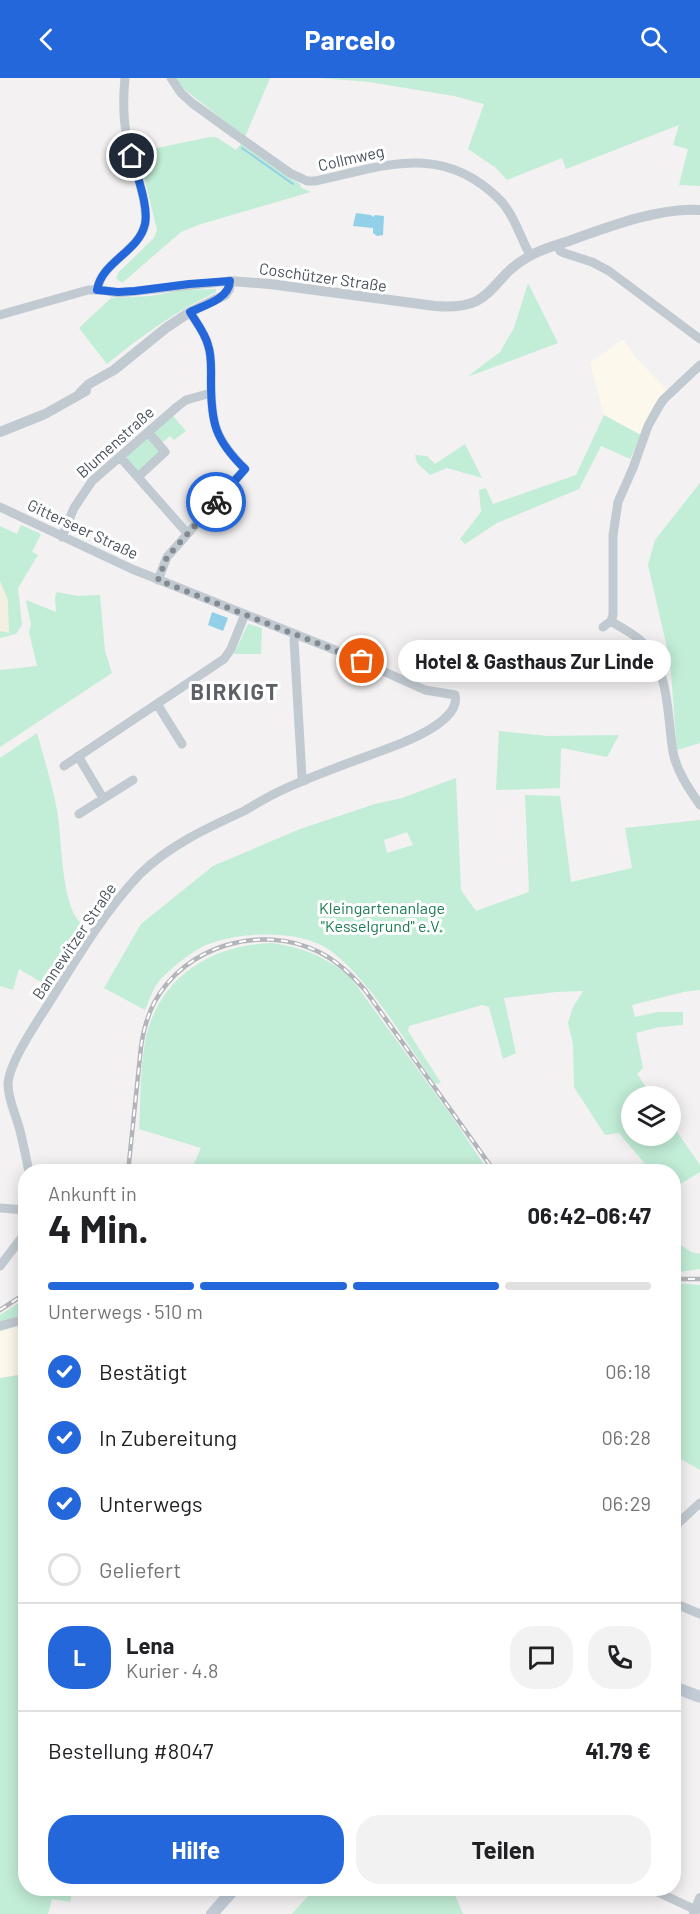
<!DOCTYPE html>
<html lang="de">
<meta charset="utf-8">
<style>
:root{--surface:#fff;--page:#f2f2f2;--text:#202124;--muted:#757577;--line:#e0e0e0;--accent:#2367db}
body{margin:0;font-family:Barlow,sans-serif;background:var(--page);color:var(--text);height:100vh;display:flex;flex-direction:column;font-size:22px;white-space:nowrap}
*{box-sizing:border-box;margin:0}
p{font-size:20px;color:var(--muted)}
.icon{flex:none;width:33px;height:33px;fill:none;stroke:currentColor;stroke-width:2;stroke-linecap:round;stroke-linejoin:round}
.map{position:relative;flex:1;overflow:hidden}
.details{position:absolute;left:18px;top:1086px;width:663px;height:732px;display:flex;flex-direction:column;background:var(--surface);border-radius:24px;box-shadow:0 3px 15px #0003}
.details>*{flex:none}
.controls{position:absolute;left:621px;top:1008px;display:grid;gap:12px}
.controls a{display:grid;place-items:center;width:60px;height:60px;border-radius:50%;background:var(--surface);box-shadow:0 3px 15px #0003;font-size:30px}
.pin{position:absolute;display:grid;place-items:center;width:51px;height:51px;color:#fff;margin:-26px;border:3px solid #fff;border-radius:50%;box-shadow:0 2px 6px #0007}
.courier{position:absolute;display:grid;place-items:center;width:60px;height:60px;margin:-30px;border:4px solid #2367db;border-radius:50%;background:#fff;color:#222;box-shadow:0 2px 8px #0007}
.bubble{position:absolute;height:42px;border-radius:21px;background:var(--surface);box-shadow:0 3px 15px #0003;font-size:20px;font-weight:700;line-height:42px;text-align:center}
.head em{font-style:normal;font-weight:700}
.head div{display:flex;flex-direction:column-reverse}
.head{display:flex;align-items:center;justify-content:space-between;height:102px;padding:0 30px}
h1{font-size:39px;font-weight:700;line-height:45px}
.bar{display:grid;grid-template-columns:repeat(4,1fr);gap:9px 6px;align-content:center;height:72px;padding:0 30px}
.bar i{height:8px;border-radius:4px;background:var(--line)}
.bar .current{background:var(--accent)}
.bar p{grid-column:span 4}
.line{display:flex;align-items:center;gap:15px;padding:0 30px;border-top:2px solid var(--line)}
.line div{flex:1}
.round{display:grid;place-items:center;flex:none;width:63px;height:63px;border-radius:24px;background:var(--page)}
ol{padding:0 30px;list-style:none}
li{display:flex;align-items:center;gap:18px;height:66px}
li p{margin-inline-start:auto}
li .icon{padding:6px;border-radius:50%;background:var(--accent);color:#fff;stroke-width:4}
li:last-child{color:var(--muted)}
li i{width:33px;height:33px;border:3px solid var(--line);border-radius:50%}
.primary-button{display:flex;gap:12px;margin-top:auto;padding:12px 30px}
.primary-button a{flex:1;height:69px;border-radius:24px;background:var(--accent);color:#fff;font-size:24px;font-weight:700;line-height:69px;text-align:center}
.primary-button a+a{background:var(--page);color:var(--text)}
header{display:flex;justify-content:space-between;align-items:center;height:78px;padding:0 30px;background:var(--accent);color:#fff;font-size:27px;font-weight:700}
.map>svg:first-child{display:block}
.commercial{fill:#fcf8ec}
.green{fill:#c2edd6;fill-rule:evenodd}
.sand{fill:#f3efe3}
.water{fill:#91d0e8}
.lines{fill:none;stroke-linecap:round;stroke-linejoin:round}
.stream{stroke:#91d0e8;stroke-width:2}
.minor{stroke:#c2cad1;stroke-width:9}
.tertiary{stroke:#c2cad1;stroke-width:10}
.secondary{stroke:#c2cbd6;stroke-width:12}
.rail-casing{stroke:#b3b5ba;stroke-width:4.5}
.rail{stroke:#fff;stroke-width:2;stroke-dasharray:7;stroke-linecap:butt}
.done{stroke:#848a91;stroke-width:6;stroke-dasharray:0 10.8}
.route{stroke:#2367db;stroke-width:8}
.labels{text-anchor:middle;stroke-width:6;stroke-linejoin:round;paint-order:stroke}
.street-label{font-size:16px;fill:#49525d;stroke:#fff}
.park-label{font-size:16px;fill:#1c7c52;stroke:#fff}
.district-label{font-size:22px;font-weight:bold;letter-spacing:1.5px;fill:#5d6065;stroke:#fff}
</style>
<header><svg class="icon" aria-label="back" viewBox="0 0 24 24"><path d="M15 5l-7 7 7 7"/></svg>Parcelo<svg class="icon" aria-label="search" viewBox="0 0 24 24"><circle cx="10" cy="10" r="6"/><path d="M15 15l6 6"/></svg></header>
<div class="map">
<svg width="700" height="1836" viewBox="0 0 700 1836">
<rect width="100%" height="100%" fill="#f3f1f1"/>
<!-- commercial -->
<path class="commercial" d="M623,261L637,281L670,315L641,357L604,337L590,285Z
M25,1246V1296L0,1300V1253Z"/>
<!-- green -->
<path class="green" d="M176,0H270L245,59L184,11Z
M320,0H700V108L679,107L688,71L673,67L679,47L566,91L562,80L507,102L496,90L468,71L484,26L454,18L369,4Z
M210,59H216L236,72L241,66L301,107L300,109L311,114L201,146L181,154L122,205L116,200L119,194L154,160L157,152L138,74Z
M528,205L558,265L467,299L500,274L514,250Z
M216,211V214C176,233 141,258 107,286L79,250L111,220L151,218L183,212Z
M604,337L641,357L630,381L601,368L579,411L497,445L465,466L460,461L481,434L479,412L486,410L493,426L576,397Z
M173,338L186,353L174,362L170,358L162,365L153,353Z
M145,360H149L160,372V376L141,393L136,392L126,381L127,377Z
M465,366L482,400L447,390L430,397L417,385L415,377L427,378L435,386Z
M700,405V665L677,672L670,583L648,487L655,462Z
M21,447L41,456L32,474L38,477L18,510L22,547L16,556L0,560V448L17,456Z
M57,514L78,518L100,517L105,573L112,595L0,669V592L37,588L29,554L31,546L26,522L56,534L55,519Z
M248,546L262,550L261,576H234Z
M499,653L548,658L619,657L607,679L561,670L560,710L496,712Z
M37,655C44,680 52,706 57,732C62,760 61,828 81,845L74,860L80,864L51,910L19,891L13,912L0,908V680Z
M456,700L461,812L476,833L529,814L525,717L560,718L571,804L632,790L625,750L700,742V912L683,914L632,927L635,939L657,934H683V947L659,949L636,955L643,990L637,996L652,1018H632V1058H670L671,1045L700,1087V1094L674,1110V1094L651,1093L619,1055L605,1057L574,1009L573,966L568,945L573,929L583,913L556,914L504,920L516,975L503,981L489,929L482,927L409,948L408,953L441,1005L435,1006C407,966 370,902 331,873C301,851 244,854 211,865C194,871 171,890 159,903C153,910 149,923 145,932L104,910L141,846L213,788L300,751L375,726L402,720ZM407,754L413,767L387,775L384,762Z
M271,865C302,869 327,879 351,900L453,1040L488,1093H191L201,1070L139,1051C141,1023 140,992 145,964C157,901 209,867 271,865Z
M674,1162L691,1174L700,1176V1191L680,1194L674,1192Z
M674,1205L700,1207V1392L674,1377Z
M25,1221V1249V1246L0,1253V1237Z
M25,1296L26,1810L73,1811L70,1824L52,1821L48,1836H0V1300Z
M315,1810L449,1811L453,1812L463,1836H292Z"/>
<!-- sand -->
<path class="sand" d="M0,503L8,522L9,555L0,553Z"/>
<!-- water -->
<path class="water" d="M356,135L371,137L373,139L375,137L384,138L383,157L377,158L373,155V150L353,148Z
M212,534L228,540L223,553L208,547Z"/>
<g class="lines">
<!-- stream -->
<path class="stream" d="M242,70L293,106"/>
<!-- minor -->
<path class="minor" d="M171,0L181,15L192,25L232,54L290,95L307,103H315C382,89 441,63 499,121C514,136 520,159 530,177
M557,167L560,173L564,175L592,184L609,193L700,261
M97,212C102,183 139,174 145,146C149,127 132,81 127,60C123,40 123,20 125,0
M0,237L88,212H102L118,215L230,203
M120,379L187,455
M138,399L165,374L148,354
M0,429L132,491L345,576L425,612L455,617C461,642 408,663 389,670C350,685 309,698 272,717C262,722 253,728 244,733C207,750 170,767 140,796C105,833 78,878 51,922C39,941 9,984 8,1006C8,1021 15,1035 19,1049C23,1064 26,1079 29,1094
M62,459L74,430L92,403L178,328L186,322L211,315
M158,502L167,479L245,391C215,361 211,345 211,304C211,291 212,278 208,267C205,255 196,244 190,234
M611,543C621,550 633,555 642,564C670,592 667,638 673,674C677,694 689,711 700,727
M603,549L611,543L613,537V457L618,424L633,390L648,348L658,330L663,322L700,287
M296,556L294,562L302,699L304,703
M157,626L182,666
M78,678L103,720
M64,688L224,581L231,571L245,536
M79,736L133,702
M0,1130L26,1132
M0,1188L26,1154
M0,1248L26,1241
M674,1449L700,1425
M674,1525L700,1536
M649,1810L696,1832"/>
<!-- tertiary -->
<path class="tertiary" d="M80,315L89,306L114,292L166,250L190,234L225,217L229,211L230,203L270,206L435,228C496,233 487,202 528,179C539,172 553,168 566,164C605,150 659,129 700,132
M0,354L45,336L86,313
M694,1836L700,1820"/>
<!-- secondary -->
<path class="secondary" d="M674,1609L700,1619
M212,1836L235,1810"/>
<!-- rail casing -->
<g class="rail-casing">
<path id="rail" d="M128,1094L141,969C143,954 147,939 154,925C184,868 261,845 319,874C337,883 351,896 365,912L495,1094
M674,1201H700
M0,1232L26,1215"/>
</g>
<!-- rail -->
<use href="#rail" class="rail"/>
</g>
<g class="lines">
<!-- done -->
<path class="done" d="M216,424L167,479L158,502L362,583"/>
<!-- route -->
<path class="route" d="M132,78C136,96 149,128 145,146C139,174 102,183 97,212L118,214L135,213L189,206L230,203C229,221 205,227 190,234C196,244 205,255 208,267C212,278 211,291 211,304C211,345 215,362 245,391L216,424"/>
</g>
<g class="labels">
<!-- street labels -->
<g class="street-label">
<text transform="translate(351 80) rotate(-13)" y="6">Collmweg</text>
<text transform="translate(323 199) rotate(8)" y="6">Coschützer Straße</text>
<text transform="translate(115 364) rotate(-42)" y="6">Blumenstraße</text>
<text transform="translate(83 451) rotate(25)" y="6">Gitterseer Straße</text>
<text transform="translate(74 863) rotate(-56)" y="6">Bannewitzer Straße</text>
</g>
<!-- park labels -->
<g class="park-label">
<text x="382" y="836">Kleingartenanlage<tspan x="382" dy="18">"Kesselgrund" e.V.</tspan></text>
</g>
<!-- district labels -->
<g class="district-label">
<text x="235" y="622">BIRKIGT</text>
</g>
</g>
</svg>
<div class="controls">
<a><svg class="icon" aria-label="layers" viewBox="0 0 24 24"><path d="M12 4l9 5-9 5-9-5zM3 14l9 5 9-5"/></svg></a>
</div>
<div class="pin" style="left:362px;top:583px;background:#ea580c"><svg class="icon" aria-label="bag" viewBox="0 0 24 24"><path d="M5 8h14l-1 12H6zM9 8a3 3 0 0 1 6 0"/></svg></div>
<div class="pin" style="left:132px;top:78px;background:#1f2937"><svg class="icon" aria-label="home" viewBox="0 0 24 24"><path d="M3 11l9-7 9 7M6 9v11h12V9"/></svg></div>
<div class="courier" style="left:216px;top:424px"><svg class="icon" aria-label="bike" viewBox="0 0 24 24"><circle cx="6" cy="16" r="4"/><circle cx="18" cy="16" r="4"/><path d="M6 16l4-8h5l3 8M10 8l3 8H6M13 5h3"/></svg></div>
<div class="bubble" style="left:398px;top:562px;width:273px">Hotel &amp; Gasthaus Zur Linde</div>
<section class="details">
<div class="head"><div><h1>4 Min.</h1><p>Ankunft in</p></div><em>06:42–06:47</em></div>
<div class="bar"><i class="current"></i><i class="current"></i><i class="current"></i><i></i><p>Unterwegs · 510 m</p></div>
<ol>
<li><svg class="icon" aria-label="check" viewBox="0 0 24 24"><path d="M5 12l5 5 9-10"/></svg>Bestätigt<p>06:18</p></li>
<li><svg class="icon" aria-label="check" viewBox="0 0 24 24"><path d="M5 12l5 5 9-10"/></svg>In Zubereitung<p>06:28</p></li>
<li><svg class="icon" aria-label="check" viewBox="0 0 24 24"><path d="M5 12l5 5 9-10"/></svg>Unterwegs<p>06:29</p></li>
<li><i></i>Geliefert</li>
</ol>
<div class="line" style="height:108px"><b class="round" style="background:var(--accent);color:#fff">L</b><div><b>Lena</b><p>Kurier · 4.8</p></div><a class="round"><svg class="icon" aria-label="chat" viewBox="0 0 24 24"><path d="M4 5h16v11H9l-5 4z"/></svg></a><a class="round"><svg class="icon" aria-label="phone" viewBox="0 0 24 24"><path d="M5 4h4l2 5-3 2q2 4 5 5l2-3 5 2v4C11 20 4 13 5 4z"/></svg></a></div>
<div class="line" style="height:78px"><div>Bestellung #8047</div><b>41.79 €</b></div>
<div class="primary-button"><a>Hilfe</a><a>Teilen</a></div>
</section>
</div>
